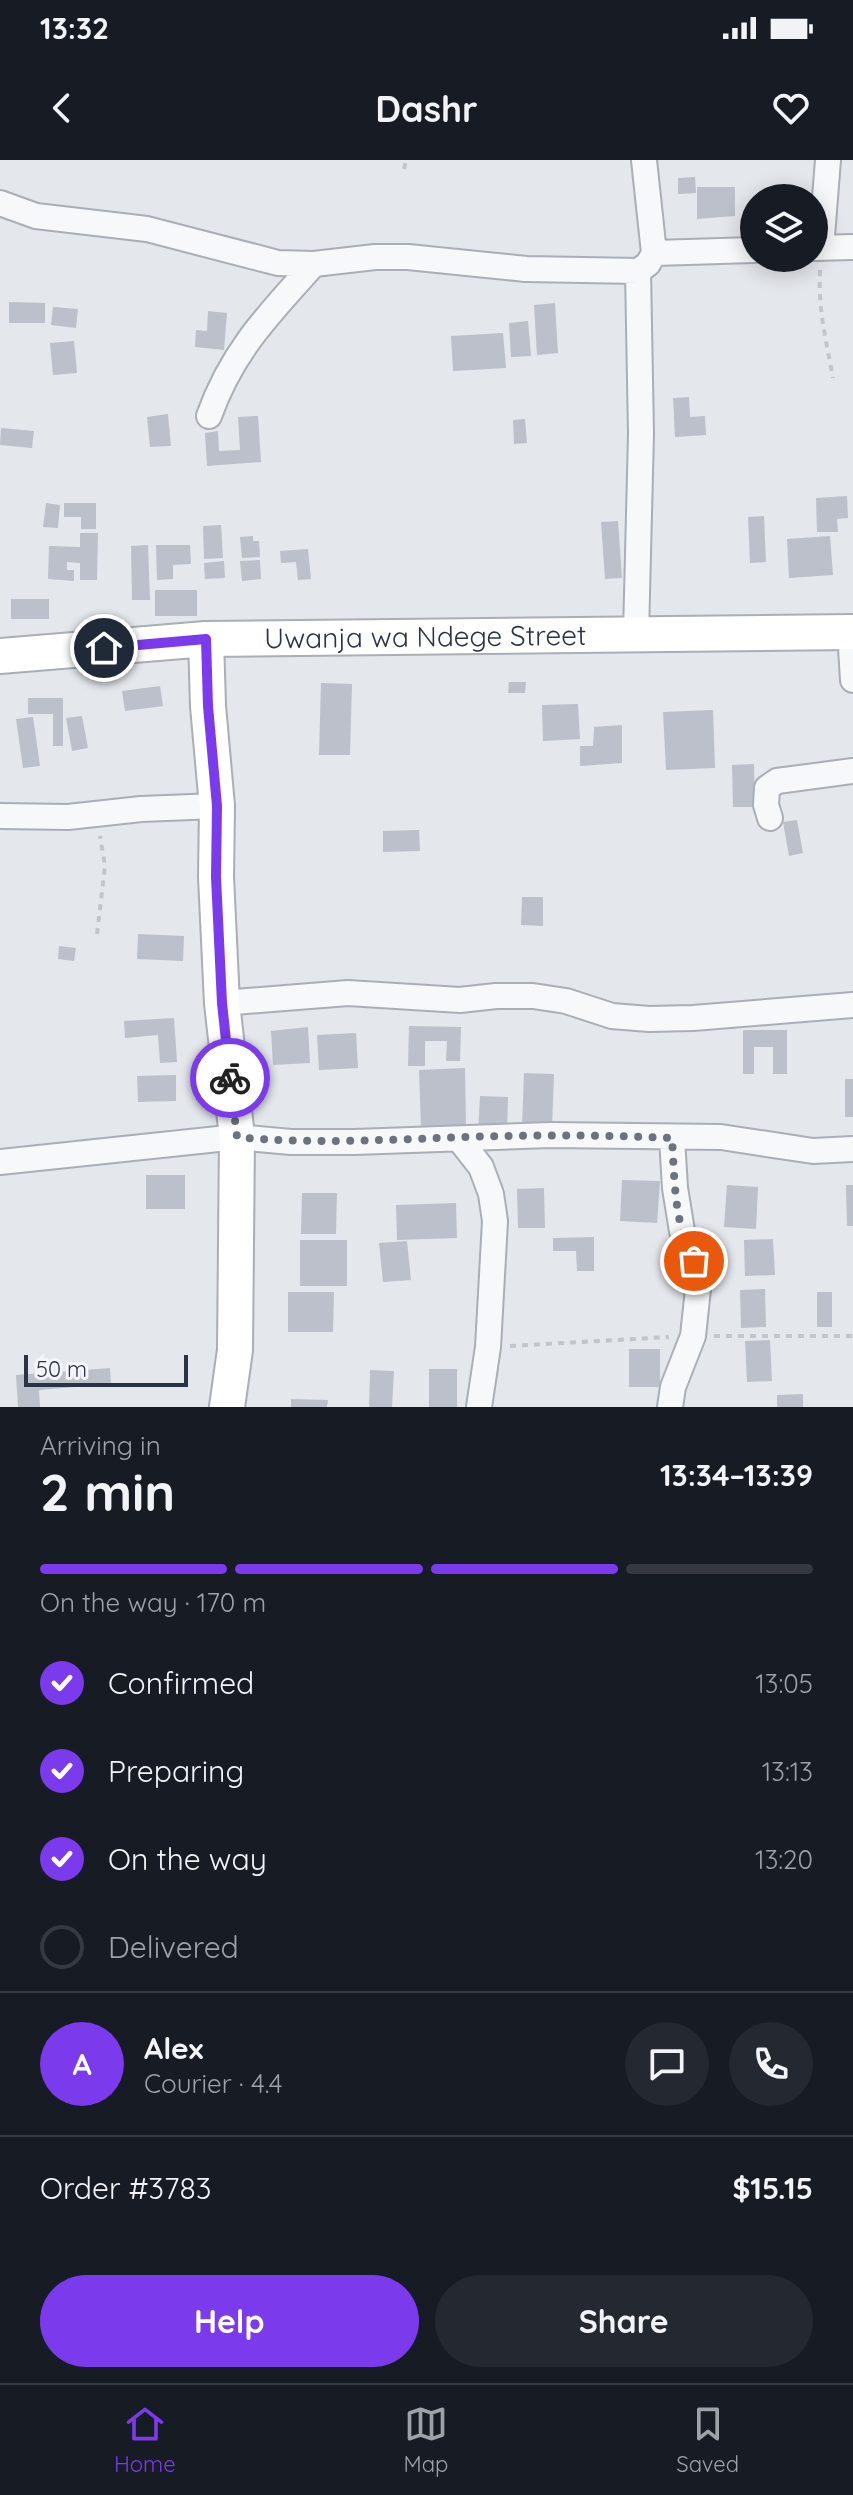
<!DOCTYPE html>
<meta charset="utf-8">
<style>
:root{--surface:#171b24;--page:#242831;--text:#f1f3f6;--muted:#9ea1a6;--line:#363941;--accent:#7c3aed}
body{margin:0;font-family:Quicksand,sans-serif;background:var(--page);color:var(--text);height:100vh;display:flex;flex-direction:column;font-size:30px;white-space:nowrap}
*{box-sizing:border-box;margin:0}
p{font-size:26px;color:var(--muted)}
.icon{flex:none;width:44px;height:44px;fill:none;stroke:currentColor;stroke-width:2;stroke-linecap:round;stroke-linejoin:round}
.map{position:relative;height:1247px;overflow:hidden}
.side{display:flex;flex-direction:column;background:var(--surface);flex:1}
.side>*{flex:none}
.buttons{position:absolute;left:740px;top:24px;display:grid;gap:16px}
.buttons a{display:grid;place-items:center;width:88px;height:88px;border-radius:50%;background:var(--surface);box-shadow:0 4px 20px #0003;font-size:40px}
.scale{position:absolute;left:24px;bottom:20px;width:164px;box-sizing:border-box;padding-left:8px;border:4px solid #2b3445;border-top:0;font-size:22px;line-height:28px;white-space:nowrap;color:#2b3445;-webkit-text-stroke:6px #f4f6f9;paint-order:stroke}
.pin{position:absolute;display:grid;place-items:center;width:68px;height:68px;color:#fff;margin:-34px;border:4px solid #fff;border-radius:50%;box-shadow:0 2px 8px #0007}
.courier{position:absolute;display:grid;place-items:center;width:80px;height:80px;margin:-40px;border:6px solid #7c3aed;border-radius:50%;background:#fff;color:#222;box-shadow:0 2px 10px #0007}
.headline em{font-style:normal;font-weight:700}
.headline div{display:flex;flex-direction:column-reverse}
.headline{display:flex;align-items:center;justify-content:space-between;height:136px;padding:0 40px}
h1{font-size:52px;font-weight:700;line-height:60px}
.bar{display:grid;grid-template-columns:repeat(4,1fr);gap:12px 8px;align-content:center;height:96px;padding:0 40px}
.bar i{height:10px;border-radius:6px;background:var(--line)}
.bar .selected{background:var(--accent)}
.bar p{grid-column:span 4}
.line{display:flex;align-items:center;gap:20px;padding:0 40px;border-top:2px solid var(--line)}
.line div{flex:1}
.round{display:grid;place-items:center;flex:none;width:84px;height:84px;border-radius:42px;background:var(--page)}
ol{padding:0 40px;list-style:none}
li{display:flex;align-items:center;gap:24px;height:88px}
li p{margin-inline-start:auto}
li .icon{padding:8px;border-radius:50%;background:var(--accent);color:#fff;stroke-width:4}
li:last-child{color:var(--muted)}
li i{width:44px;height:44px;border:4px solid var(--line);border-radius:50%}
.button{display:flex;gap:16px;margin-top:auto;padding:16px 40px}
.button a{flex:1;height:92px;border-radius:48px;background:var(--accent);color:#fff;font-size:32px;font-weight:700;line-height:92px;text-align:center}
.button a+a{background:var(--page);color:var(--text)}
.status{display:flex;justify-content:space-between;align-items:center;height:56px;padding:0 40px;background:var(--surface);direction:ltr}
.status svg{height:22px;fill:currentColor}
header{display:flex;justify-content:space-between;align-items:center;height:104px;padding:0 40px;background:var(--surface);font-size:36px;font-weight:700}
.menu{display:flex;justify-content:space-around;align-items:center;height:112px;border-top:2px solid var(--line);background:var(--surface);font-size:22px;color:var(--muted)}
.menu a{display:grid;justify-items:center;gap:4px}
.menu .selected{color:var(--accent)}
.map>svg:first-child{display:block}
.building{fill:#bbc0ca}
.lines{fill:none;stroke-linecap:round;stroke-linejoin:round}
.street-casing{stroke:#a9aeb7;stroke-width:28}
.secondary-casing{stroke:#a9aeb7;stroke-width:38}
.path{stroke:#c2c5cb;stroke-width:4;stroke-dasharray:6 6;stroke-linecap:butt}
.street{stroke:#f7f8fa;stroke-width:24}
.secondary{stroke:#fff;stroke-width:34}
.done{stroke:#6c737f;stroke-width:8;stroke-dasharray:0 14.4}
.route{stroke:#7c3aed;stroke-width:10}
.labels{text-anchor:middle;stroke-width:6;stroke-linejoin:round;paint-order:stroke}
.street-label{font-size:28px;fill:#2b3445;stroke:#f4f6f9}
</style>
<div class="status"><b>13:32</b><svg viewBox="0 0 49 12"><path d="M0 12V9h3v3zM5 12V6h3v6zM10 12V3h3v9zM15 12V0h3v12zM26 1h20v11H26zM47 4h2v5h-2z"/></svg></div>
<header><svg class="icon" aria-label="back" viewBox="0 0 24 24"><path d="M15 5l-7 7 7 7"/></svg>Dashr<svg class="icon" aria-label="heart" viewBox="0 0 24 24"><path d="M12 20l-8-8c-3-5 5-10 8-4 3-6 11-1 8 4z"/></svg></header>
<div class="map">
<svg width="853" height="1247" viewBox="0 0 853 1247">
<rect width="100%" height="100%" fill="#e4e7ec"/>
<!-- building -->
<path class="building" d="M695,17L696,33L678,34V18Z
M697,27H735V56L697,59Z
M9,142L45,143V163H9Z
M555,143L558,193L537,195L534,145Z
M53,147L78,149L76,168L51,165Z
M208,151L227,153L224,190L195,187L196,170L207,171Z
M528,161L531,196L511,197L509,163Z
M503,173L506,208L453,211L451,176Z
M74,181L77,213L53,215L50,183Z
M689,237L690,257L705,256L706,275L675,277L673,238Z
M168,254L171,286L150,287L147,257Z
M258,256L261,302L207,306L205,273L218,271L219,291L240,290L238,257Z
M525,259L527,283L514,284L513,260Z
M1,268L34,271L32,288L0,285Z
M847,336L848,358L837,359L838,372H817L816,338Z
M46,343L60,345L58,368L43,367Z
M64,343H96V369H81V357H64Z
M764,356L766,402L750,403L748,357Z
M618,361L622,418L605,419L601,362Z
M221,365L223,398L204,399L203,366Z
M80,373H98L97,420H80V403L67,402V410H74V421L48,419L49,386L80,387Z
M253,376V381H259L260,397L242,398L240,377Z
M830,376L833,415L789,418L787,379Z
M148,385L150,440H132L131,386Z
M156,385H190L191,404L173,405V419L157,420Z
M308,389L311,419L298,420L296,402L281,403L280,391Z
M260,400L261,419L242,421L240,401Z
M224,401L225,418L205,419L204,403Z
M155,430H197V456H155Z
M11,439H49V459H11Z
M509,522H526L525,533H508Z
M321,523L352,524L350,595H319Z
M160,526L163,546L125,551L122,531Z
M28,538H63V586H53V554H28Z
M578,544L580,579L543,581L542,545Z
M713,550L715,608L666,610L663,552Z
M82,556L88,588L72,591L66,558Z
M33,557L40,606L23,608L16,559Z
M622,565V603L580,606V586H593L594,567Z
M754,604L755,647H733L732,605Z
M797,660L803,693L789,696L783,662Z
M419,670L420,691L383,692V671Z
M522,737H543V766L521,765Z
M138,774L184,776L183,801L137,799Z
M59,786L76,788L74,801L58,799Z
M174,858L177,902L160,903L158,875L125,878L124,861Z
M409,866L461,867L460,901H446L447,881H425V906H408Z
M308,867L310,903L273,905L271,871Z
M743,870H787V914H773V887H754V914H743Z
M356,873L358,908L319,910L317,875Z
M465,908L466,967L421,968L419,910Z
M524,913L554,914L552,968L522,967Z
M176,915V941L138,942L137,916Z
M845,919H853V957H845Z
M480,936L508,937L507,976L478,975Z
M146,1015H185V1049H146Z
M622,1020L660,1021L657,1063L620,1061Z
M727,1025L758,1027L756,1069L724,1067Z
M846,1025H853V1066H847Z
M544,1028L545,1068H518L517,1029Z
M302,1033H337L336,1074H301Z
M456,1043L457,1078L397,1080L396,1045Z
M594,1077V1111H577L576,1091H553V1078Z
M773,1079L775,1115L745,1116L744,1080Z
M300,1080H347V1126H300Z
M407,1081L411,1120L383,1122L379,1083Z
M765,1129L766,1167L741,1168L740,1130Z
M288,1132H334L333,1172H288Z
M817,1132H832V1167H817Z
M770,1180L772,1221L747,1222L745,1181Z
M629,1189H660V1227H629Z
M110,1208L111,1224L39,1230L40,1247H18L16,1215Z
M429,1209H457V1247H429Z
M370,1210L394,1211L392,1247H369Z
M803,1234V1247H777V1235Z
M291,1239L328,1240L327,1247H291Z"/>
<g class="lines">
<!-- street casing -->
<g class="street-casing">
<path id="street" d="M0,43L36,56L147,69L278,103L314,104L375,97H408L526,109L638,111
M814,88L853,87
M821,88L828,0
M654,93L754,90
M209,256C232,191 269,154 314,104
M850,472L853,520
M636,474L641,274L638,111L648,104L654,93L644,0
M0,656L68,657L141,649L217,646
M770,658L766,645L767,628L777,621L853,611
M222,843L348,833L460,840L496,836H533L566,841L612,856L649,859L693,858L853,845
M459,979L481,1007L491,1034L495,1061L488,1187L479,1247
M0,1002L237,977L291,982H355L550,975L721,977L813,991L853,989
M670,1247L673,1227L693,1176L698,1129L694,1101L682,1071L675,1028L672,978"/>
</g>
<!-- secondary casing -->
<g class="secondary-casing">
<g id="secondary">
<path d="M206,479L208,546L217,646L216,717L222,843L237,977L235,1190L227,1247"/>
<path id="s1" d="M0,496L206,479L853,472"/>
</g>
</g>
<!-- path -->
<path class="path" d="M404,9L406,0
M820,110C818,151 826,179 833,218
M97,774L105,706L100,676
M714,1176H853
M510,1186L669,1177"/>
<!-- street -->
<use href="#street" class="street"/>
<!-- secondary -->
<use href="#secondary" class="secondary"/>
</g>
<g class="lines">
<!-- done -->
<path class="done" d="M230,918L237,977C298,983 353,981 414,979C500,975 586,974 672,978C674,1009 674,1041 682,1070C685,1081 690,1091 694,1101"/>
<!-- route -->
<path class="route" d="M104,488L206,479L208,546L217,646L216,717L222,843L230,918"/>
</g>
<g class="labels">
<!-- street labels -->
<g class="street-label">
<text dy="10" stroke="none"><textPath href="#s1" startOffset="426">Uwanja wa Ndege Street</textPath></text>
</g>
</g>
</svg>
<div class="buttons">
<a><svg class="icon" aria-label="layers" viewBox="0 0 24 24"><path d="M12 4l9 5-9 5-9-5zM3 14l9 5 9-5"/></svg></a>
</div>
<div class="scale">50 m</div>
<div class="pin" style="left:694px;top:1101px;background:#ea580c"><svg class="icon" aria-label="bag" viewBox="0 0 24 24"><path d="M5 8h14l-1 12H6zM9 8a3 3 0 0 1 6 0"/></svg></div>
<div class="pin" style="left:104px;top:488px;background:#1f2937"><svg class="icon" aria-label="home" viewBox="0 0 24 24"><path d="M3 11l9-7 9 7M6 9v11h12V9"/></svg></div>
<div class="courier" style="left:230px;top:918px"><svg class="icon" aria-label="bike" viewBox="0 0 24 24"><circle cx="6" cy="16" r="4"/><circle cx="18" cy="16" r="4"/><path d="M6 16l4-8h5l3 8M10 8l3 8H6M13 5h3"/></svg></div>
</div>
<section class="side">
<div class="headline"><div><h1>2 min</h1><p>Arriving in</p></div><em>13:34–13:39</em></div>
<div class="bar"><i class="selected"></i><i class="selected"></i><i class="selected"></i><i></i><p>On the way · 170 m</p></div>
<ol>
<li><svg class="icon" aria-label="check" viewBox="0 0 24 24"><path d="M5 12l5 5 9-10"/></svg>Confirmed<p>13:05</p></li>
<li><svg class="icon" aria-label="check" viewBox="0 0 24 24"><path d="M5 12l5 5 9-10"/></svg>Preparing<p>13:13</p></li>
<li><svg class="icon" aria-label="check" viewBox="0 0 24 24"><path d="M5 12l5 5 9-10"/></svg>On the way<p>13:20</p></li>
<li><i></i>Delivered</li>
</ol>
<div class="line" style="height:144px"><b class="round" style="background:var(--accent);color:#fff">A</b><div><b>Alex</b><p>Courier · 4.4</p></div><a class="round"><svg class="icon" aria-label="chat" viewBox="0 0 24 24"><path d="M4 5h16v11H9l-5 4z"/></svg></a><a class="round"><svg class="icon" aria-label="phone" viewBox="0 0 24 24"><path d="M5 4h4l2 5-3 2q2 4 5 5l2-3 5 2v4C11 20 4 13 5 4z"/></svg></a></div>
<div class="line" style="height:104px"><div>Order #3783</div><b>$15.15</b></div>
<div class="button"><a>Help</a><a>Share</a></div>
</section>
<nav class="menu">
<a class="selected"><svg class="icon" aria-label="home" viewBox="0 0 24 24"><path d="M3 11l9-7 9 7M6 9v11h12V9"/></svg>Home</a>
<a><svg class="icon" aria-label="map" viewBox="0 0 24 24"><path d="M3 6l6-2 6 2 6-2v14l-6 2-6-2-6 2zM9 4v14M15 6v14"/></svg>Map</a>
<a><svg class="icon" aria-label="saved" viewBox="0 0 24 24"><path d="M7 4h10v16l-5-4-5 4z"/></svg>Saved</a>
</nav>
